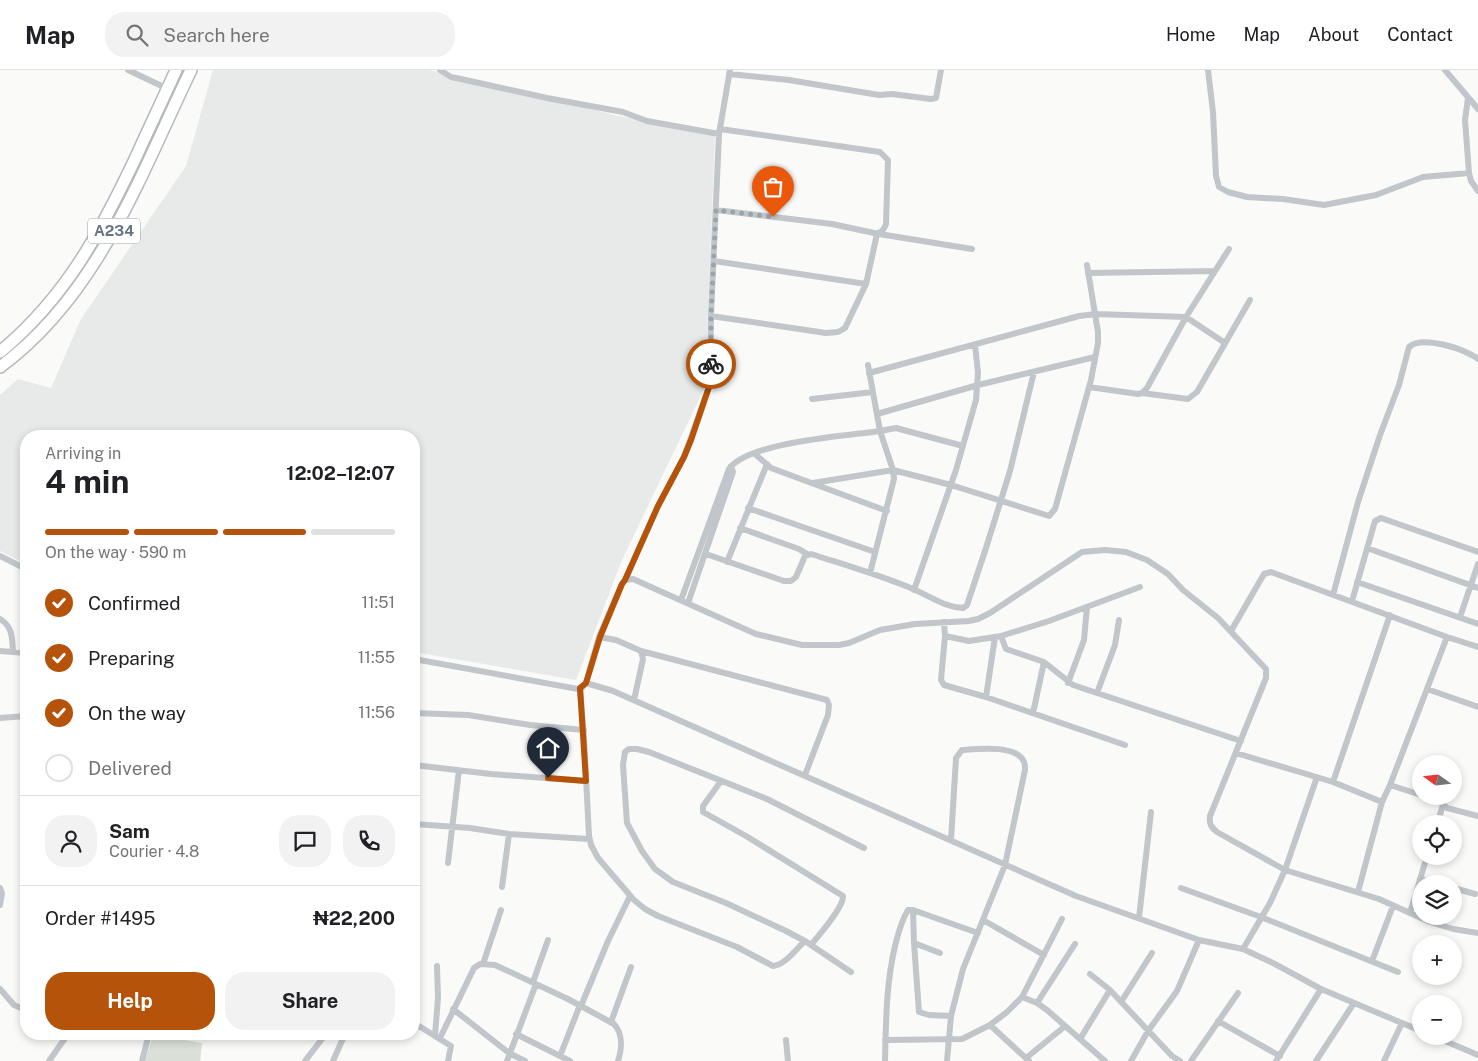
<!DOCTYPE html>
<meta charset="utf-8">
<style>
:root{--surface:#fff;--page:#f2f2f2;--text:#202124;--muted:#757577;--line:#e0e0e0;--accent:#b45309}
body{margin:0;font-family:"Public Sans",sans-serif;background:var(--page);color:var(--text);height:100vh;display:flex;flex-direction:column;font-size:19px;white-space:nowrap}
*{box-sizing:border-box;margin:0}
p{font-size:16px;color:var(--muted)}
.icon{flex:none;width:28px;height:28px;fill:none;stroke:currentColor;stroke-width:2;stroke-linecap:round;stroke-linejoin:round}
.map{position:relative;flex:1;overflow:hidden}
.sheet{position:absolute;left:20px;top:360px;width:400px;height:610px;display:flex;flex-direction:column;background:var(--surface);border-radius:20px;box-shadow:0 2px 8px #0003}
.sheet>*{flex:none}
.needle{width:32px;rotate:285deg}
.controls{position:absolute;left:1412px;top:685px;display:grid;gap:10px}
.controls a{display:grid;place-items:center;width:50px;height:50px;border-radius:50%;background:var(--surface);box-shadow:0 2px 8px #0003;font-size:25px}
.pin{position:absolute;display:grid;place-items:center;width:42px;height:42px;color:#fff;margin:-51px -21px;border-radius:50% 50% 50% 0;rotate:-45deg;box-shadow:0 0 5px #0007}
.pin .icon{rotate:45deg}
.courier{position:absolute;display:grid;place-items:center;width:50px;height:50px;margin:-25px;border:4px solid #b45309;border-radius:50%;background:#fff;color:#222;box-shadow:0 1px 6px #0007}
.head em{font-style:normal;font-weight:700}
.head div{display:flex;flex-direction:column-reverse}
.head{display:flex;align-items:center;justify-content:space-between;height:85px;padding:0 25px}
h1{font-size:32px;font-weight:700;line-height:38px}
.bar{display:grid;grid-template-columns:repeat(4,1fr);gap:8px 5px;align-content:center;height:60px;padding:0 25px}
.bar i{height:6px;border-radius:4px;background:var(--line)}
.bar .on{background:var(--accent)}
.bar p{grid-column:span 4}
.line{display:flex;align-items:center;gap:12px;padding:0 25px;border-top:1px solid var(--line)}
.line div{flex:1}
.round{display:grid;place-items:center;flex:none;width:52px;height:52px;border-radius:20px;background:var(--page)}
ol{padding:0 25px;list-style:none}
li{display:flex;align-items:center;gap:15px;height:55px}
li p{margin-inline-start:auto}
li .icon{padding:5px;border-radius:50%;background:var(--accent);color:#fff;stroke-width:4}
li:last-child{color:var(--muted)}
li i{width:28px;height:28px;border:2px solid var(--line);border-radius:50%}
.cta{display:flex;gap:10px;margin-top:auto;padding:10px 25px}
.cta a{flex:1;height:58px;border-radius:20px;background:var(--accent);color:#fff;font-size:20px;font-weight:700;line-height:58px;text-align:center}
.cta a+a{background:var(--page);color:var(--text)}
header{display:flex;align-items:center;gap:30px;box-sizing:border-box;height:70px;padding:0 25px;background:var(--surface);border-bottom:1px solid var(--line)}
header strong{font-size:24px}
nav{display:flex;gap:28px;margin-inline-start:auto;font-size:18px}
.search{width:350px;height:45px;background:var(--page);display:flex;align-items:center;gap:12px;box-sizing:border-box;padding:0 18px;border-radius:20px;color:var(--muted);font-size:19px}
.map>svg:first-child{display:block}
.built{fill:#e8e9e9}
.green{fill:#dadfd7}
.lines{fill:none;stroke-linecap:round;stroke-linejoin:round}
.trunk-casing{stroke:#b4b9bd;stroke-width:14}
.minor{stroke:#c1c6ca;stroke-width:6}
.trunk{stroke:#fff;stroke-width:11}
.done{stroke:#99a4ab;stroke-width:5;stroke-dasharray:0 9}
.route{stroke:#b45309;stroke-width:6}
.labels{text-anchor:middle;stroke-width:5;stroke-linejoin:round;paint-order:stroke}
.shield{fill:#fff;stroke:#939fa8;stroke-width:1}
.shield-label{font-size:15px;font-weight:bold;fill:#657682}
</style>
<header>
<strong>Map</strong>
<div class="search"><svg class="icon" aria-label="search" viewBox="0 0 24 24"><circle cx="10" cy="10" r="6"/><path d="M15 15l6 6"/></svg>Search here</div>
<nav><a>Home</a><a>Map</a><a>About</a><a>Contact</a></nav>
</header>
<div class="map">
<svg width="1478" height="991" viewBox="0 0 1478 991">
<rect width="100%" height="100%" fill="#fafaf8"/>
<!-- built -->
<path class="built" d="M213,0H429L615,45L715,66L705,317L622,490L576,610L414,582V366H26V494L0,481V325L18,309L51,318L81,249L186,96Z"/>
<!-- green -->
<path class="green" d="M153,965L202,973L200,991H145Z"/>
<g class="lines">
<!-- trunk casing -->
<g class="trunk-casing">
<path id="trunk" d="M0,282C66,227 100,163 136,87C149,58 163,29 176,0
M0,297C98,225 140,106 191,0"/>
</g>
<!-- minor -->
<path class="minor" d="M128,0L168,19
M440,0L451,7L461,9L547,28L623,42L647,51L719,64
M1208,0L1213,42L1216,106L1219,117L1228,122L1247,127L1283,129L1324,135L1376,125L1423,107L1469,103
M1445,0L1478,39
M729,4L789,10L879,25L892,24L931,29L936,28L941,0
M1468,28L1465,50L1469,103L1471,111L1478,121
M716,140L832,154L874,163C881,164 884,160 886,154L888,90L880,82L720,59
M879,164L972,179
M714,191L866,214
M1088,203L1215,201
M711,246L826,263L838,262L845,258L866,214L877,164
M868,295L880,361L893,400L894,409L870,503
M869,303L1079,246L1096,244L1186,247L1225,273
M1089,317L1138,324L1142,323L1147,318L1186,247L1229,179
M1142,323L1188,329L1197,322L1250,230
M812,329L873,322
M877,344L978,315L1095,287
M755,384L771,398L887,441
M813,413L893,400L951,415L1049,446L1055,439L1091,310L1098,273V262L1087,195
M748,438L875,482
M740,458L799,479L807,484
M1367,478L1478,518
M706,484L784,511H791L796,507L805,486L811,484C845,495 880,505 913,519C930,526 944,537 963,538L967,535L986,478L1010,401L1034,302
M0,486L26,499
M727,492L767,394
M625,510L658,436L684,387L710,314L711,246L719,64L730,0
M1357,512L1478,554
M914,520L956,400L976,330L978,303L975,275
M1333,525L1358,432L1380,365L1399,315L1409,277C1422,265 1466,279 1478,289
M681,530L729,399C748,372 846,366 880,361L896,358L963,376
M1352,531L1375,451L1381,448L1478,482
M688,533L733,402L731,396
M1460,547L1478,494
M0,549C13,557 12,568 13,582
M944,552L945,566L941,610L944,615L986,627L1125,675
M1231,561L1264,504L1271,502L1447,567L1478,577
M945,566L969,571L1001,566L1049,551L1140,517
M1001,566L1006,579L1044,592L1073,615L1241,671
M599,567L616,570L641,581L643,589L634,630
M0,581L26,583
M641,581L827,630L829,635L828,645L805,705
M414,589L578,619L582,618L586,613L599,567L622,514L625,510L633,509L756,564L802,575H839L849,573L880,560L915,554L969,551L978,549L990,543L1082,482L1105,480L1126,482L1147,490L1168,504L1183,520L1218,548L1266,599V608L1210,746C1209,754 1211,757 1217,762L1285,800L1379,829L1430,852L1453,859L1478,863
M586,613L613,621L1076,826L1199,870L1243,879L1271,892L1321,919L1421,961
M1068,613L1084,570L1087,537
M580,618L584,668L589,766L591,775L598,788L634,830L645,839L658,846L737,877L773,896C785,895 796,879 805,871
M1427,619L1478,637
M1097,623L1115,575L1119,550
M986,627L995,567
M414,643L468,645L530,655L584,660
M1033,643L1044,592
M0,648L26,646
M1236,683L1333,712L1382,732
M414,695L491,704L586,711
M721,711L703,736V742L746,766L843,826C844,837 819,865 811,875
M1333,712L1390,545
M1390,715L1421,725
M1425,726L1438,730L1447,738L1478,746
M414,754L470,758L509,764L589,769
M1437,754L1443,735
M448,793L459,700
M1420,809L1438,814
M502,817L509,764
M0,818L2,823L0,835
M1181,818L1261,847L1398,902
M1454,818L1475,824
M1358,822L1382,732L1390,715L1447,567
M913,840L914,873L919,942L929,945L951,946
M1410,843L1427,786
M1139,848L1151,742
M983,850L1044,885
M914,873L940,883
M1243,879L1270,833L1285,800L1317,707
M1372,891L1393,836
M483,894L501,840
M851,902L805,871L786,861L726,833L673,812L655,799L642,781L627,753L623,695L625,682L629,679H637L649,682L767,729L864,778
M1090,904L1110,920L1172,986L1180,991
M533,912L548,870
M0,919L14,935L26,940
M1022,927L1037,933L1047,940L1105,991
M1121,932L1152,883
M1037,933L1075,874
M581,936L608,871L630,826
M453,939L509,983L525,991
M1218,951L1280,986
M611,952L631,897
M414,953L451,976L448,991
M990,955L1029,991
M242,964H329
M516,964L570,991
M435,965L438,928L437,896
M1433,966L1478,985
M440,968L474,898L480,894L495,895L568,929L614,954C623,964 622,979 618,991
M1080,969L1110,920
M786,970L788,991
M885,970L962,969L990,955L1007,942L1022,927L1062,849
M560,986L580,935
M1026,988L1064,957
M49,991L68,964
M142,991L149,964
M305,991L325,965
M333,991L345,964
M507,991L536,914
M885,991C886,952 886,914 895,876C898,864 901,851 908,840H913L978,863
M947,991L951,946L963,899L1005,795L1025,700C1025,697 1025,694 1024,692C1017,674 976,679 962,680L956,688L951,770
M1131,991L1148,961L1177,921L1199,870
M1191,991L1238,923
M1276,991L1321,919
M1316,991L1354,933
M1384,991L1402,953"/>
<!-- trunk -->
<use href="#trunk" class="trunk"/>
</g>
<g class="lines">
<!-- done -->
<path class="done" d="M711,294V246L716,140L773,147"/>
<!-- route -->
<path class="route" d="M548,708L586,711L580,618L586,613L600,567L622,514L625,510L658,436L684,387L691,370L710,314L711,294"/>
</g>
<g class="labels">
<!-- shield labels -->
<rect class="shield" x="88" y="148.5" width="52" height="25" rx="4"/>
<g class="shield-label">
<text x="114" y="166">A234</text>
</g>
</g>
</svg>
<div class="controls">
<a><svg class="needle" viewBox="-14 -14 28 28"><path d="M0-13l5 13h-10z" fill="#e53935"/><path d="M0 13l5-13h-10z" fill="#757577"/></svg></a>
<a><svg class="icon" aria-label="locate" viewBox="0 0 24 24"><circle cx="12" cy="12" r="6"/><path d="M12 2v4M12 18v4M2 12h4M18 12h4"/></svg></a>
<a><svg class="icon" aria-label="layers" viewBox="0 0 24 24"><path d="M12 4l9 5-9 5-9-5zM3 14l9 5 9-5"/></svg></a>
<a>+</a>
<a>−</a>
</div>
<div class="pin" style="left:773px;top:147px;background:#ea580c"><svg class="icon" aria-label="bag" viewBox="0 0 24 24"><path d="M5 8h14l-1 12H6zM9 8a3 3 0 0 1 6 0"/></svg></div>
<div class="pin" style="left:548px;top:708px;background:#1f2937"><svg class="icon" aria-label="home" viewBox="0 0 24 24"><path d="M3 11l9-7 9 7M6 9v11h12V9"/></svg></div>
<div class="courier" style="left:711px;top:294px"><svg class="icon" aria-label="bike" viewBox="0 0 24 24"><circle cx="6" cy="16" r="4"/><circle cx="18" cy="16" r="4"/><path d="M6 16l4-8h5l3 8M10 8l3 8H6M13 5h3"/></svg></div>
<section class="sheet">
<div class="head"><div><h1>4 min</h1><p>Arriving in</p></div><em>12:02–12:07</em></div>
<div class="bar"><i class="on"></i><i class="on"></i><i class="on"></i><i></i><p>On the way · 590 m</p></div>
<ol>
<li><svg class="icon" aria-label="check" viewBox="0 0 24 24"><path d="M5 12l5 5 9-10"/></svg>Confirmed<p>11:51</p></li>
<li><svg class="icon" aria-label="check" viewBox="0 0 24 24"><path d="M5 12l5 5 9-10"/></svg>Preparing<p>11:55</p></li>
<li><svg class="icon" aria-label="check" viewBox="0 0 24 24"><path d="M5 12l5 5 9-10"/></svg>On the way<p>11:56</p></li>
<li><i></i>Delivered</li>
</ol>
<div class="line" style="height:90px"><a class="round"><svg class="icon" aria-label="person" viewBox="0 0 24 24"><circle cx="12" cy="8" r="4"/><path d="M4 21q1-7 8-7t8 7"/></svg></a><div><b>Sam</b><p>Courier · 4.8</p></div><a class="round"><svg class="icon" aria-label="chat" viewBox="0 0 24 24"><path d="M4 5h16v11H9l-5 4z"/></svg></a><a class="round"><svg class="icon" aria-label="phone" viewBox="0 0 24 24"><path d="M5 4h4l2 5-3 2q2 4 5 5l2-3 5 2v4C11 20 4 13 5 4z"/></svg></a></div>
<div class="line" style="height:65px"><div>Order #1495</div><b>₦22,200</b></div>
<div class="cta"><a>Help</a><a>Share</a></div>
</section>
</div>
